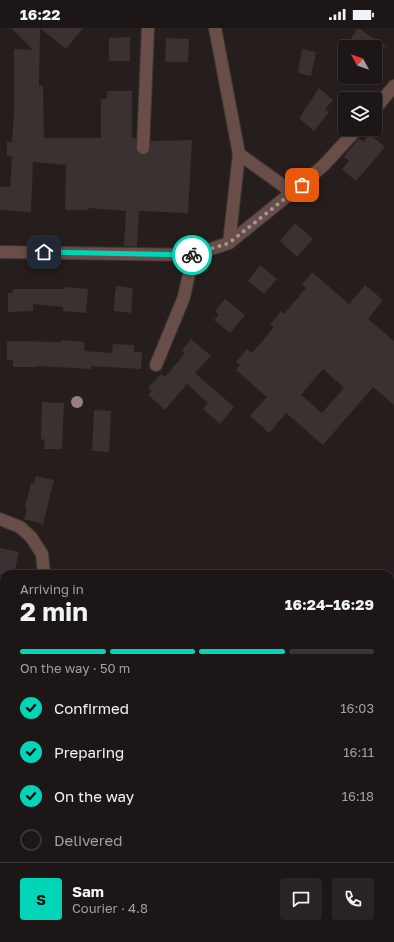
<!DOCTYPE html>
<meta charset="utf-8">
<style>
:root{--surface:#1c1616;--page:#292323;--text:#f1f3f6;--muted:#a09fa1;--line:#3a3535;--accent:#00d5b7}
body{margin:0;font-family:"Golos Text",sans-serif;background:var(--page);color:var(--text);height:100vh;display:flex;flex-direction:column;font-size:15px;white-space:nowrap}
*{box-sizing:border-box;margin:0}
p{font-size:13px;color:var(--muted)}
.icon{flex:none;width:22px;height:22px;fill:none;stroke:currentColor;stroke-width:2;stroke-linecap:round;stroke-linejoin:round}
.map{position:relative;flex:1;overflow:hidden}
.side{position:absolute;left:0px;top:542px;width:394px;height:372px;display:flex;flex-direction:column;background:var(--surface);border-radius:12px 12px 0 0;box-shadow:0 1px 3px #0004,0 0 0 1px var(--line)}
.side>*{flex:none}
.needle{width:26px;rotate:310deg}
.fabs{position:absolute;left:338px;top:12px;display:grid;gap:8px}
.fabs a{display:grid;place-items:center;width:44px;height:44px;border-radius:4px;background:var(--surface);box-shadow:0 1px 3px #0004,0 0 0 1px var(--line);font-size:20px}
.pin{position:absolute;display:grid;place-items:center;width:34px;height:34px;color:#fff;margin:-17px;border-radius:8px;box-shadow:0 2px 6px #0006}
.courier{position:absolute;display:grid;place-items:center;width:40px;height:40px;margin:-20px;border:3px solid #00d5b7;border-radius:50%;background:#fff;color:#222;box-shadow:0 1px 5px #0007}
.overview em{font-style:normal;font-weight:700}
.overview div{display:flex;flex-direction:column-reverse}
.overview{display:flex;align-items:center;justify-content:space-between;height:68px;padding:0 20px}
h1{font-size:26px;font-weight:700;line-height:30px}
.bar{display:grid;grid-template-columns:repeat(4,1fr);gap:6px 4px;align-content:center;height:48px;padding:0 20px}
.bar i{height:5px;border-radius:3px;background:var(--line)}
.bar .active{background:var(--accent)}
.bar p{grid-column:span 4}
.line{display:flex;align-items:center;gap:10px;padding:0 20px;border-top:1px solid var(--line)}
.line div{flex:1}
.round{display:grid;place-items:center;flex:none;width:42px;height:42px;border-radius:4px;background:var(--page)}
ol{padding:0 20px;list-style:none}
li{display:flex;align-items:center;gap:12px;height:44px}
li p{margin-inline-start:auto}
li .icon{padding:4px;border-radius:50%;background:var(--accent);color:#111;stroke-width:4}
li:last-child{color:var(--muted)}
li i{width:22px;height:22px;border:2px solid var(--line);border-radius:50%}
.status{display:flex;justify-content:space-between;align-items:center;height:28px;padding:0 20px;background:var(--surface);direction:ltr}
.status svg{height:11px;fill:currentColor}
.map>svg:first-child{display:block}
.grass{fill:#501a16}
.building{fill:#3a3130;fill-rule:evenodd}
.lines{fill:none;stroke-linecap:round;stroke-linejoin:round}
.minor-casing{stroke:#403837;stroke-width:14}
.minor{stroke:#694d49;stroke-width:12}
.tree{fill:#9a807c}
.done{stroke:#9e9897;stroke-width:4;stroke-dasharray:0 7.2}
.route{stroke:#00d5b7;stroke-width:5}
</style>
<div class="status"><b>16:22</b><svg viewBox="0 0 49 12"><path d="M0 12V9h3v3zM5 12V6h3v6zM10 12V3h3v9zM15 12V0h3v12zM26 1h20v11H26zM47 4h2v5h-2z"/></svg></div>
<div class="map">
<svg width="394" height="914" viewBox="0 0 394 914">
<rect width="100%" height="100%" fill="#261e1d"/>
<!-- grass -->
<path class="grass" d="M302,910H336L348,914H296Z
M366,910H380L378,914H351Z"/>
<!-- building -->
<path class="building" d="M11,0H83L66,21L40,0L39,58H43L44,110H101V71H107V63H132V110H136V120L139,126L143,127L149,124L151,113L192,112L188,185L139,183L137,219L124,218L126,183L88,180V182H65L66,137L33,134L31,184L0,182V158L10,159L12,129L7,128V114H12L14,85V21L33,22Z
M358,0L387,19H345Z
M130,9V33H109V10Z
M166,10L189,11L188,34H165Z
M302,21L316,24L311,48L298,45Z
M319,60L333,72L325,81L329,84L314,103L299,90Z
M369,106L385,119L356,153L342,141L349,133L344,129L359,110L363,114Z
M295,195L313,211L297,229L280,213Z
M260,237L277,251L264,266L248,253Z
M312,244L349,276L365,257L383,272L368,291L394,313V377L373,359L323,417L286,385L269,405L250,388L267,369L236,342L240,337L236,334L247,321L252,325L274,299L270,297L281,283L284,286L306,260L302,257ZM323,341L344,360L322,385L301,367Z
M117,258L133,260L131,285L114,283L115,263Z
M64,259L88,261L86,285L63,283V279L33,276V283L8,284V265H12L13,261H64Z
M225,271L245,287L230,305L214,292L219,287L215,283Z
M191,311L211,328L195,345L234,379L220,396L203,381L208,375L187,356L165,382L148,367L152,363L148,360L161,346L165,349L185,325L182,322Z
M62,312L85,314L84,323L112,325L113,316L134,317V324H142L141,341L91,338V341L37,338V339H13V332H7V313L62,314Z
M42,374L64,375L62,421H44L45,412L41,411Z
M94,382L111,383L109,424L92,423Z
M36,448L54,452L43,496L24,491L27,481L25,480L31,455L34,456Z
M0,520L19,524L14,546H0Z"/>
<g class="lines">
<!-- minor casing -->
<g class="minor-casing">
<path id="minor" d="M375,81L394,58
M143,120L148,0
M239,126L292,164
M229,215L301,157L324,137L357,101
M0,224L193,227L229,215L239,126L215,0
M156,337L184,269L193,227
M0,491L20,499L31,509L42,526L44,546"/>
</g>
<!-- minor -->
<use href="#minor" class="minor"/>
</g>
<!-- trees -->
<circle class="tree" cx="77" cy="374" r="6"/>
<g class="lines">
<!-- done -->
<path class="done" d="M192,227L229,215L302,157"/>
<!-- route -->
<path class="route" d="M44,224L192,227"/>
</g>
</svg>
<div class="fabs">
<a><svg class="needle" viewBox="-14 -14 28 28"><path d="M0-13l5 13h-10z" fill="#e53935"/><path d="M0 13l5-13h-10z" fill="#a09fa1"/></svg></a>
<a><svg class="icon" aria-label="layers" viewBox="0 0 24 24"><path d="M12 4l9 5-9 5-9-5zM3 14l9 5 9-5"/></svg></a>
</div>
<div class="pin" style="left:302px;top:157px;background:#ea580c"><svg class="icon" aria-label="bag" viewBox="0 0 24 24"><path d="M5 8h14l-1 12H6zM9 8a3 3 0 0 1 6 0"/></svg></div>
<div class="pin" style="left:44px;top:224px;background:#1f2937"><svg class="icon" aria-label="home" viewBox="0 0 24 24"><path d="M3 11l9-7 9 7M6 9v11h12V9"/></svg></div>
<div class="courier" style="left:192px;top:227px"><svg class="icon" aria-label="bike" viewBox="0 0 24 24"><circle cx="6" cy="16" r="4"/><circle cx="18" cy="16" r="4"/><path d="M6 16l4-8h5l3 8M10 8l3 8H6M13 5h3"/></svg></div>
<section class="side">
<div class="overview"><div><h1>2 min</h1><p>Arriving in</p></div><em>16:24–16:29</em></div>
<div class="bar"><i class="active"></i><i class="active"></i><i class="active"></i><i></i><p>On the way · 50 m</p></div>
<ol>
<li><svg class="icon" aria-label="check" viewBox="0 0 24 24"><path d="M5 12l5 5 9-10"/></svg>Confirmed<p>16:03</p></li>
<li><svg class="icon" aria-label="check" viewBox="0 0 24 24"><path d="M5 12l5 5 9-10"/></svg>Preparing<p>16:11</p></li>
<li><svg class="icon" aria-label="check" viewBox="0 0 24 24"><path d="M5 12l5 5 9-10"/></svg>On the way<p>16:18</p></li>
<li><i></i>Delivered</li>
</ol>
<div class="line" style="height:72px"><b class="round" style="background:var(--accent);color:#111">S</b><div><b>Sam</b><p>Courier · 4.8</p></div><a class="round"><svg class="icon" aria-label="chat" viewBox="0 0 24 24"><path d="M4 5h16v11H9l-5 4z"/></svg></a><a class="round"><svg class="icon" aria-label="phone" viewBox="0 0 24 24"><path d="M5 4h4l2 5-3 2q2 4 5 5l2-3 5 2v4C11 20 4 13 5 4z"/></svg></a></div>
</section>
</div>
